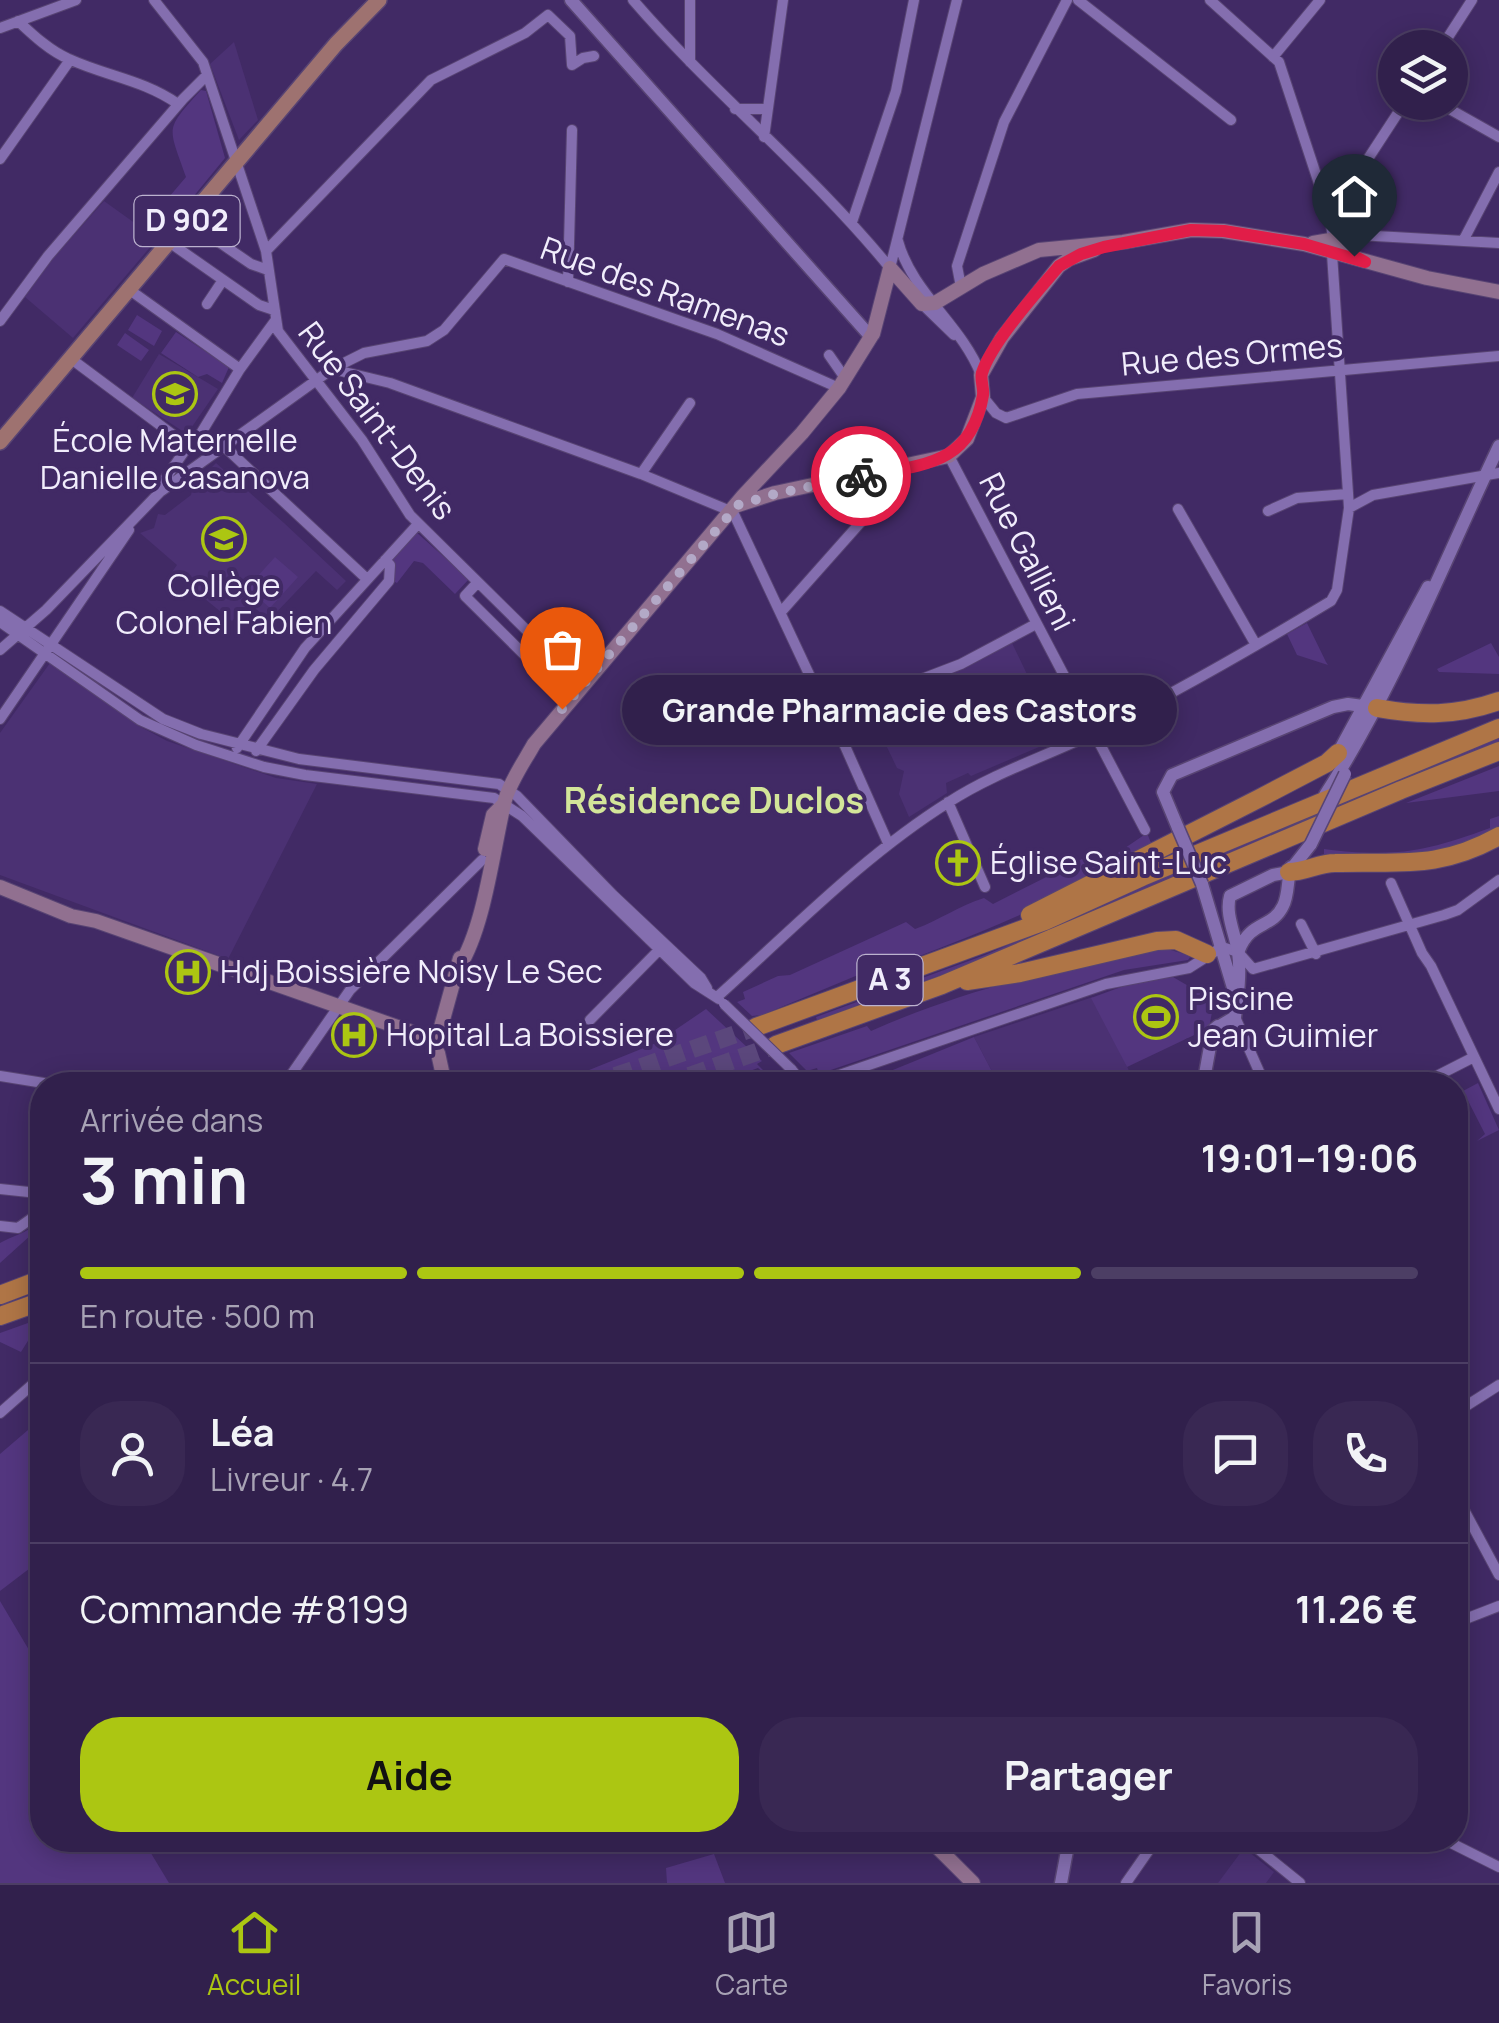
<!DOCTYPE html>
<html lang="fr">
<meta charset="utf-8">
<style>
:root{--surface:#31204c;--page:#392853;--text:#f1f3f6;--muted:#a8a3b5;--line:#4c3e64;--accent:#acc612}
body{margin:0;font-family:Manrope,sans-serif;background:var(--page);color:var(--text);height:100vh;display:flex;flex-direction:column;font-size:38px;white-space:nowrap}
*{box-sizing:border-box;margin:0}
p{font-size:32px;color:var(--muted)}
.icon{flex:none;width:55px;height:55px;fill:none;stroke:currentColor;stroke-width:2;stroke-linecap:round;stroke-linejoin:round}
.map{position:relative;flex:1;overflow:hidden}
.drawer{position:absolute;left:30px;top:1072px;width:1438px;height:780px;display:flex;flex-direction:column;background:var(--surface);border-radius:40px;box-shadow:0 5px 25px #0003,0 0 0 2px var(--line)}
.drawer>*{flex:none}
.fabs{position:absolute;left:1378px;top:30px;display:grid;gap:20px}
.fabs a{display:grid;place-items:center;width:90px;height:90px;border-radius:50%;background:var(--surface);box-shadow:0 5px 25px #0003,0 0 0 2px var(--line);font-size:50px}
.pin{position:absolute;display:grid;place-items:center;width:85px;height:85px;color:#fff;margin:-102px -42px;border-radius:50% 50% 50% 0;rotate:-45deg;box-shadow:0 0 10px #0007}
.pin .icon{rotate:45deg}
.courier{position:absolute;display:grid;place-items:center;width:100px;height:100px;margin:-50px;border:8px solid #e11d48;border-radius:50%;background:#fff;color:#222;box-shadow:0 2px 12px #0007}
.bubble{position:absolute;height:70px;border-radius:35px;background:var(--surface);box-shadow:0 5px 25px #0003,0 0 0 2px var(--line);font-size:32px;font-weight:700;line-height:70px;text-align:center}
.summary em{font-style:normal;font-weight:700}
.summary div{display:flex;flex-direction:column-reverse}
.summary{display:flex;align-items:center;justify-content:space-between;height:170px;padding:0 50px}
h1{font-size:65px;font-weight:700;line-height:75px}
.bar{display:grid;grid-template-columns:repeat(4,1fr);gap:15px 10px;align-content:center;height:120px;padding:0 50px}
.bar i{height:12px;border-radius:8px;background:var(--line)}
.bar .active{background:var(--accent)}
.bar p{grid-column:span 4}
.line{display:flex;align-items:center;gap:25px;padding:0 50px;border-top:2px solid var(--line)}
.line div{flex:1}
.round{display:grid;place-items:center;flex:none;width:105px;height:105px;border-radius:40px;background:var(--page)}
.button{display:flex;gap:20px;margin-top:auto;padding:20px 50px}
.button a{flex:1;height:115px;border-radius:40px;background:var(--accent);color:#111;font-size:40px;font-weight:700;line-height:115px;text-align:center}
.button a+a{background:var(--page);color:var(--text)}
.tab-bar{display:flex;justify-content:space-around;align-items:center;height:140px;border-top:2px solid var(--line);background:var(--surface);font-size:28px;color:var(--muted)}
.tab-bar a{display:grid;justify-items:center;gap:5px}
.tab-bar .active{color:var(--accent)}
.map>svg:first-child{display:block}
.built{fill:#4b3173}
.green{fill:#53367f}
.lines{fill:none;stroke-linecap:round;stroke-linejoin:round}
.motorway-tunnel{stroke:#5b477c;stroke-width:18;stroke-dasharray:18 9;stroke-linecap:butt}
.minor-casing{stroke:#584473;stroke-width:12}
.tertiary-casing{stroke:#584473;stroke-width:15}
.secondary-casing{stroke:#584473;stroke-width:16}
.primary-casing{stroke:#584473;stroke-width:18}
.motorway-casing{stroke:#584473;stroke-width:20}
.minor{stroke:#846eaf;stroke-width:10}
.tertiary{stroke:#846eaf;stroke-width:12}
.secondary{stroke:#917090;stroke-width:14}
.primary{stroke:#9e7270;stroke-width:15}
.motorway{stroke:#af7546;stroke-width:18}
.minor-bridge-casing{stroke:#584473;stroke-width:12;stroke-linecap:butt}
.tertiary-bridge-casing{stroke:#584473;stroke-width:15;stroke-linecap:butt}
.minor-bridge{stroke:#846eaf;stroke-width:10}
.tertiary-bridge{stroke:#846eaf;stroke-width:12}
.done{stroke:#b3a9c7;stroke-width:10;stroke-dasharray:0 18}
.route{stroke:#e11d48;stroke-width:12}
.labels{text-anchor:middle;stroke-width:8;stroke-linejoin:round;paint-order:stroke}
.shield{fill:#412a65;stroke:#bcb2cf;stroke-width:2.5}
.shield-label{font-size:30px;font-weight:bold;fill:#f1edfc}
.street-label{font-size:32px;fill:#f1edfc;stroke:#412a65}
.poi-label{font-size:32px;fill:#f1edfc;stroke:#412a65;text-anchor:start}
.neighbourhood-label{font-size:35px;font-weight:bold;fill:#d3e599;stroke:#412a65}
</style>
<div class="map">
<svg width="1499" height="1883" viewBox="0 0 1499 1883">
<rect width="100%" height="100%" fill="#412a65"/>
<!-- built -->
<path class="built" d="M234,42L258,120L239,140L210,64Z
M104,201L157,239L73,338L25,297L52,260Z
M159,354L218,389L187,434L132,398Z
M216,463L284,523L346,581L337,590L316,571L269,620L249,603L232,621L172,572L177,565L140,533L154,528L158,514L165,515L191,495L193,486Z
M1012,643L1058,739L971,776L968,773L946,783L947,793L909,817L899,794L904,771L897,768L886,745L883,746L865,706L912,685L975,663Z
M50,663L139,726L167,741L276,778L317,784L228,959L0,875V733Z
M1093,997L1136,1085H999L974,1037Z
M1244,1848L1274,1872L1266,1883H1218Z"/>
<!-- green -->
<path class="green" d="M201,90L206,91L225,158L161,236L147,223L186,177C168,125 164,131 201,90Z
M137,315L162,331L154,346L128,330Z
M176,332L229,367L222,383L207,374L198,377L161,353Z
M125,333L149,350L141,361L117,345Z
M416,532L469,579L455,594L423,563L414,561L397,583L391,580L392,558Z
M275,557L298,577L270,608L247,588Z
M1307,623L1326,662L1328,665L1297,655L1287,634Z
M1491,643L1499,657V674L1439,672L1437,669Z
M1499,738V741L1350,802L1349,799Z
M1499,766V791L1406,803Z
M1499,816V829C1433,858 1395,861 1324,854V849C1394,858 1425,852 1490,828V819Z
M1305,817L1303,821L987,958L817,1020L816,1017L985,955Z
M1147,833L1151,843C1068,900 969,938 876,972L874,969L870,970L762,1015L752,1016L737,1002L745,999L743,992L778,976L790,975L906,922L915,929C940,920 958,906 984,898L993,904L1082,859L1103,863Z
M1164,948L1191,956L1188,960L1124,970L819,1074L817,1068L807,1071L789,1053L867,1026L871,1031C963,990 1066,965 1164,948Z
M1173,977L1209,998L1213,1007L1209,1028L1127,1067L1091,998L1132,983Z
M706,1009L762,1061L757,1064L777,1084L758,1068L711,1085H552L656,1043Z
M974,1037L999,1085H882L878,1076Z
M1478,1083L1499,1130L1477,1141L1485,1134L1463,1091Z
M42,1216V1225L0,1263V1243C16,1234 33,1232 42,1216Z
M42,1318V1334L34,1331L21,1352L0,1342V1333Z
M42,1418V1559L0,1591V1454Z
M0,1601L42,1672V1840H143L169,1883H0Z
M714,1854L725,1883H667L666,1868Z"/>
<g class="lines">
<!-- motorway-tunnel -->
<path class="motorway-tunnel" d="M590,1085L756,1027
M664,1085L776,1045"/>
<!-- minor casing -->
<g class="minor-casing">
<path id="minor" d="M154,0L203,62L266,251L278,331L362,440L410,515L583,686
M633,0C714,94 812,172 890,268
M1078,0L1231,120
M1210,0L1279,62L1330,217L1333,239
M18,21C33,35 50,51 69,59C106,76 144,80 178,104
M0,28L76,0
M1441,48L1472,0
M1273,57L1320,0
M690,62V0
M572,65L583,58L594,56
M1437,102L1499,137
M735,109H767
M764,137L783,0
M0,159L70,60
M1330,217L1405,102
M852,222L896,91L914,0
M898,241C912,293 962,325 981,375
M1463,241L1499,172
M169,242L259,305L274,310
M219,242L251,264L268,270
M1341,243L1358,235L1499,243
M266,251L431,80L525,33L548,15L570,36L572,65
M890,268L957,0
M568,282L572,130
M961,287L957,266L1004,122L1067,0
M127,288L240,369
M207,304L223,280
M922,304L954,335
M0,321L48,256L183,99L207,75
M829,355L845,378
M70,358L188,446
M332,369L390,383L641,474L733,512L823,704L833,713V719L888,843
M983,397L996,413L1006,418L1077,394L1499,356
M195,443L240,369L275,321
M226,448L367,579
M949,456L1145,830
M641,474L690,403
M160,492L163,482L188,446L235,437
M1349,508L1373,495L1499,473
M1178,509L1256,645
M1268,511L1297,498L1347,494
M477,583L465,596L570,700
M0,611L163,719L201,734L299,759L499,784L517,796L613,895L701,978L707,988
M781,612L892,487L902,468
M0,622L140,720L196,745L264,767L305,775L494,798L522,816L694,983L719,999
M0,650L46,610L160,492L332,369L364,353L427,341L444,330L504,259L717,334L839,388
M833,713L961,664L1036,624
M0,719L129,530
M237,748L305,648L418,524
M256,751L314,670L389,581L390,565L385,560
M948,802L985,887
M1391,883L1422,953L1431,966L1499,1109
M1301,924L1316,954
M717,997C792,930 863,856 949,802C994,773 1044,757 1092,734C1174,694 1253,648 1331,601L1337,590L1349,508L1332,254
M1235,1017L1265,1085
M590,1020L659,950
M791,1069L804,1085
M0,1076L56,1085
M284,1085L350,990L482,860
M810,1085L1106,984L1189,968L1222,947L1238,952L1253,969L1444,915L1458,910L1499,880
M1419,1085L1474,1057
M0,1189L38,1193L37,1204
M0,1226L18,1228L35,1216
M0,1413L42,1376
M1455,1413L1499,1385
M1455,1493L1499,1575
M1455,1623L1499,1606
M1247,1840L1300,1883
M1445,1840L1499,1867
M1126,1883L1156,1840"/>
</g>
<!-- tertiary casing -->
<g class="tertiary-casing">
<path id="tertiary" d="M571,0L871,337
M1338,753L1428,587
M1325,795C1396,685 1443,564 1499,446
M1178,828L1163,792L1172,775L1333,707L1348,704L1377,708
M1202,884L1234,991
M1239,950C1251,920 1272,929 1283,906C1289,895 1287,879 1291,867
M1213,1030L1235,1017C1238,995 1241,973 1238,952C1235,933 1225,914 1230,896L1273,875L1289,872L1311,844
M1203,1085L1213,1030L1218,1026
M1061,1883L1069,1840"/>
</g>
<!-- secondary casing -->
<g class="secondary-casing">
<path id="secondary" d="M1313,243L1336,239L1341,243L1342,250L1351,255
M890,268L922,304L935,303L983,274L1039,250L1123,242L1191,230L1223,231L1304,244L1427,278L1499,292
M873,334L890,268
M738,505L775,493L949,456L967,439L983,397L981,375L1002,338L1059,266L1069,259L1094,250
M485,849L493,815L504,804
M0,887L71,916L96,921L426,1037
M459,967C485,926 493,848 505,800C511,780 524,762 534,744L743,496L802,433L839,388L872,335
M439,1034L460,958
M438,1053L445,1085
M930,1840L973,1883"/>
</g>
<!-- primary casing -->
<g class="primary-casing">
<path id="primary" d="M0,442L336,44L379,0"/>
</g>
<!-- motorway casing -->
<g class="motorway-casing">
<path id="motorway" d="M1377,708C1421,716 1456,716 1499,701
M1289,872C1305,872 1319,863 1335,863C1400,861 1438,870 1499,836
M1030,915L1260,798L1327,763L1338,753
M967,981L1020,973L1157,941L1176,940L1207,954
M756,1027L1045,921L1142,877L1499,728
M776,1045L942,985L1401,790L1499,751
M0,1295L42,1279
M0,1316L42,1301"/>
</g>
<!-- minor -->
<use href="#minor" class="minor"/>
<!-- tertiary -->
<use href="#tertiary" class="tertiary"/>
<!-- secondary -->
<use href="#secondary" class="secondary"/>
<!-- primary -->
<use href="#primary" class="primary"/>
<!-- motorway -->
<use href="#motorway" class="motorway"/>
<!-- minor-bridge casing -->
<g class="minor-bridge-casing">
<path id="minor-bridge" d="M724,1004L791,1069"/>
</g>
<!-- tertiary-bridge casing -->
<g class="tertiary-bridge-casing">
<path id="tertiary-bridge" d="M1178,828L1202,884
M1311,844L1345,774"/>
</g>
<!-- minor-bridge -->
<use href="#minor-bridge" class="minor-bridge"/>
<!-- tertiary-bridge -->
<use href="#tertiary-bridge" class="tertiary-bridge"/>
</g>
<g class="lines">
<!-- done -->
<path class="done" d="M562,709L738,505L775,494L861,476"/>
<!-- route -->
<path class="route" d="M861,476C920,465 971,467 983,395C984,388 980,379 982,373C991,343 1038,291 1059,266L1081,254L1104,247L1191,230L1224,231L1304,244L1365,262L1354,256"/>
</g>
<!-- icons -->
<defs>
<g id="school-ring" transform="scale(2.25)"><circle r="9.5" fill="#412a65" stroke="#acc612" stroke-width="1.5"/><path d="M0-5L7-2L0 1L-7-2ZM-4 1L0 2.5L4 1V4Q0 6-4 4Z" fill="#acc612"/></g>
<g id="church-ring" transform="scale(2.25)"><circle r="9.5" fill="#412a65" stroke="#acc612" stroke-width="1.5"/><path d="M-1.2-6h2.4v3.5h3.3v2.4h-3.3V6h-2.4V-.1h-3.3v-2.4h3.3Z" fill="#acc612"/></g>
<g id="hospital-ring" transform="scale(2.25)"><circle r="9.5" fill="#412a65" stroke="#acc612" stroke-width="1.5"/><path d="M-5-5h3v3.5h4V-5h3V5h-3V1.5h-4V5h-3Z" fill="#acc612"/></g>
<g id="stadium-ring" transform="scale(2.25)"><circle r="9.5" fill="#412a65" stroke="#acc612" stroke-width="1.5"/><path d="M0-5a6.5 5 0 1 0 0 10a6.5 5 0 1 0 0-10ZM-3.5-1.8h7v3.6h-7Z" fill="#acc612"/></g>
</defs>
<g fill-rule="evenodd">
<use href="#school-ring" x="175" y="394"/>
<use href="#school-ring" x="224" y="539"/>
<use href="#church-ring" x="958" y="863"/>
<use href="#hospital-ring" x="188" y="972"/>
<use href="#stadium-ring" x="1156" y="1017"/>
<use href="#hospital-ring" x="354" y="1035"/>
</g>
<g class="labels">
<!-- shield labels -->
<g class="shield">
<rect x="134.5" y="196" width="105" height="50" rx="8"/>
<rect x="857.5" y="955" width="65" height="50" rx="8"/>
</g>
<g class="shield-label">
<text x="187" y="231">D 902</text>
<text x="890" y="990">A 3</text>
</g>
<!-- street labels -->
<g class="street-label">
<text transform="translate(665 292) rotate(20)" y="11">Rue des Ramenas</text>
<text transform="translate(1232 355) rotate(-5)" y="11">Rue des Ormes</text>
<text transform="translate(377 421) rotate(53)" y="11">Rue Saint-Denis</text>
<text transform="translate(1027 552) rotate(63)" y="11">Rue Gallieni</text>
</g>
<!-- poi labels -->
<g class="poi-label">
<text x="175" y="452" text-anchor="middle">École Maternelle<tspan x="175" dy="37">Danielle Casanova</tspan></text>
<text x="224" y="597" text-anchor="middle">Collège<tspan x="224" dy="37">Colonel Fabien</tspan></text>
<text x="990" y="874">Église Saint-Luc</text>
<text x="220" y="983">Hdj Boissière Noisy Le Sec</text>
<text x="1188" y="1010">Piscine<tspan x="1188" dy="37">Jean Guimier</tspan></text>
<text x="386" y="1046">Hopital La Boissiere</text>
</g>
<!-- neighbourhood labels -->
<g class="neighbourhood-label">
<text x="714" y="813">Résidence Duclos</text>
</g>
</g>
</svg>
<div class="fabs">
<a><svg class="icon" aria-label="layers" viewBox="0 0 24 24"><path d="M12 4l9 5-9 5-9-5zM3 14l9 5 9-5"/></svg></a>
</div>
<div class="pin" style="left:562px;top:709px;background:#ea580c"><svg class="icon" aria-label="bag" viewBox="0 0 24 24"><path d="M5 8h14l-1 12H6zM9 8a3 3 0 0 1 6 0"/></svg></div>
<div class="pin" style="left:1354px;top:256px;background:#1f2937"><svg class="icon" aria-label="home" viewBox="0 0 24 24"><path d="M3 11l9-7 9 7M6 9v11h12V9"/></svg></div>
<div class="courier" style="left:861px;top:476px"><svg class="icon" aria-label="bike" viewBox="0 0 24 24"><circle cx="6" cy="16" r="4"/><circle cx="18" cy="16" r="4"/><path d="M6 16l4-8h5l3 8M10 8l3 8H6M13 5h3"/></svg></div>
<div class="bubble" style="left:622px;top:675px;width:555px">Grande Pharmacie des Castors</div>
<section class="drawer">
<div class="summary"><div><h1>3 min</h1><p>Arrivée dans</p></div><em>19:01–19:06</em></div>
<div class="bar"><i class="active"></i><i class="active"></i><i class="active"></i><i></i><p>En route · 500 m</p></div>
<div class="line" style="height:180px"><a class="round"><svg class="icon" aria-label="person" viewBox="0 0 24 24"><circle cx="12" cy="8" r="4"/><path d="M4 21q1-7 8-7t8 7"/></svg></a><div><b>Léa</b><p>Livreur · 4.7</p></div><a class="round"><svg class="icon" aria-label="chat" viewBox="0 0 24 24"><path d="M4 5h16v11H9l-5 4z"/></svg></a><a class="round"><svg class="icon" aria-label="phone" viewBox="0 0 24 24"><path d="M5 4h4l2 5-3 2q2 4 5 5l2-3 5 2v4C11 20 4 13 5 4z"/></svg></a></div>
<div class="line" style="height:130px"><div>Commande #8199</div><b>11.26 €</b></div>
<div class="button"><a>Aide</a><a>Partager</a></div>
</section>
</div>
<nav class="tab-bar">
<a class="active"><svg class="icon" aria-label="home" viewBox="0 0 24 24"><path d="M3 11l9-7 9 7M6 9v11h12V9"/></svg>Accueil</a>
<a><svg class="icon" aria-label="map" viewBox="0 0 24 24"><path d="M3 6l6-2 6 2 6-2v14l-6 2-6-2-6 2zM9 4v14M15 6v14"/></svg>Carte</a>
<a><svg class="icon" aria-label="saved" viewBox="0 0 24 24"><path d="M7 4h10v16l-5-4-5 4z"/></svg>Favoris</a>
</nav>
